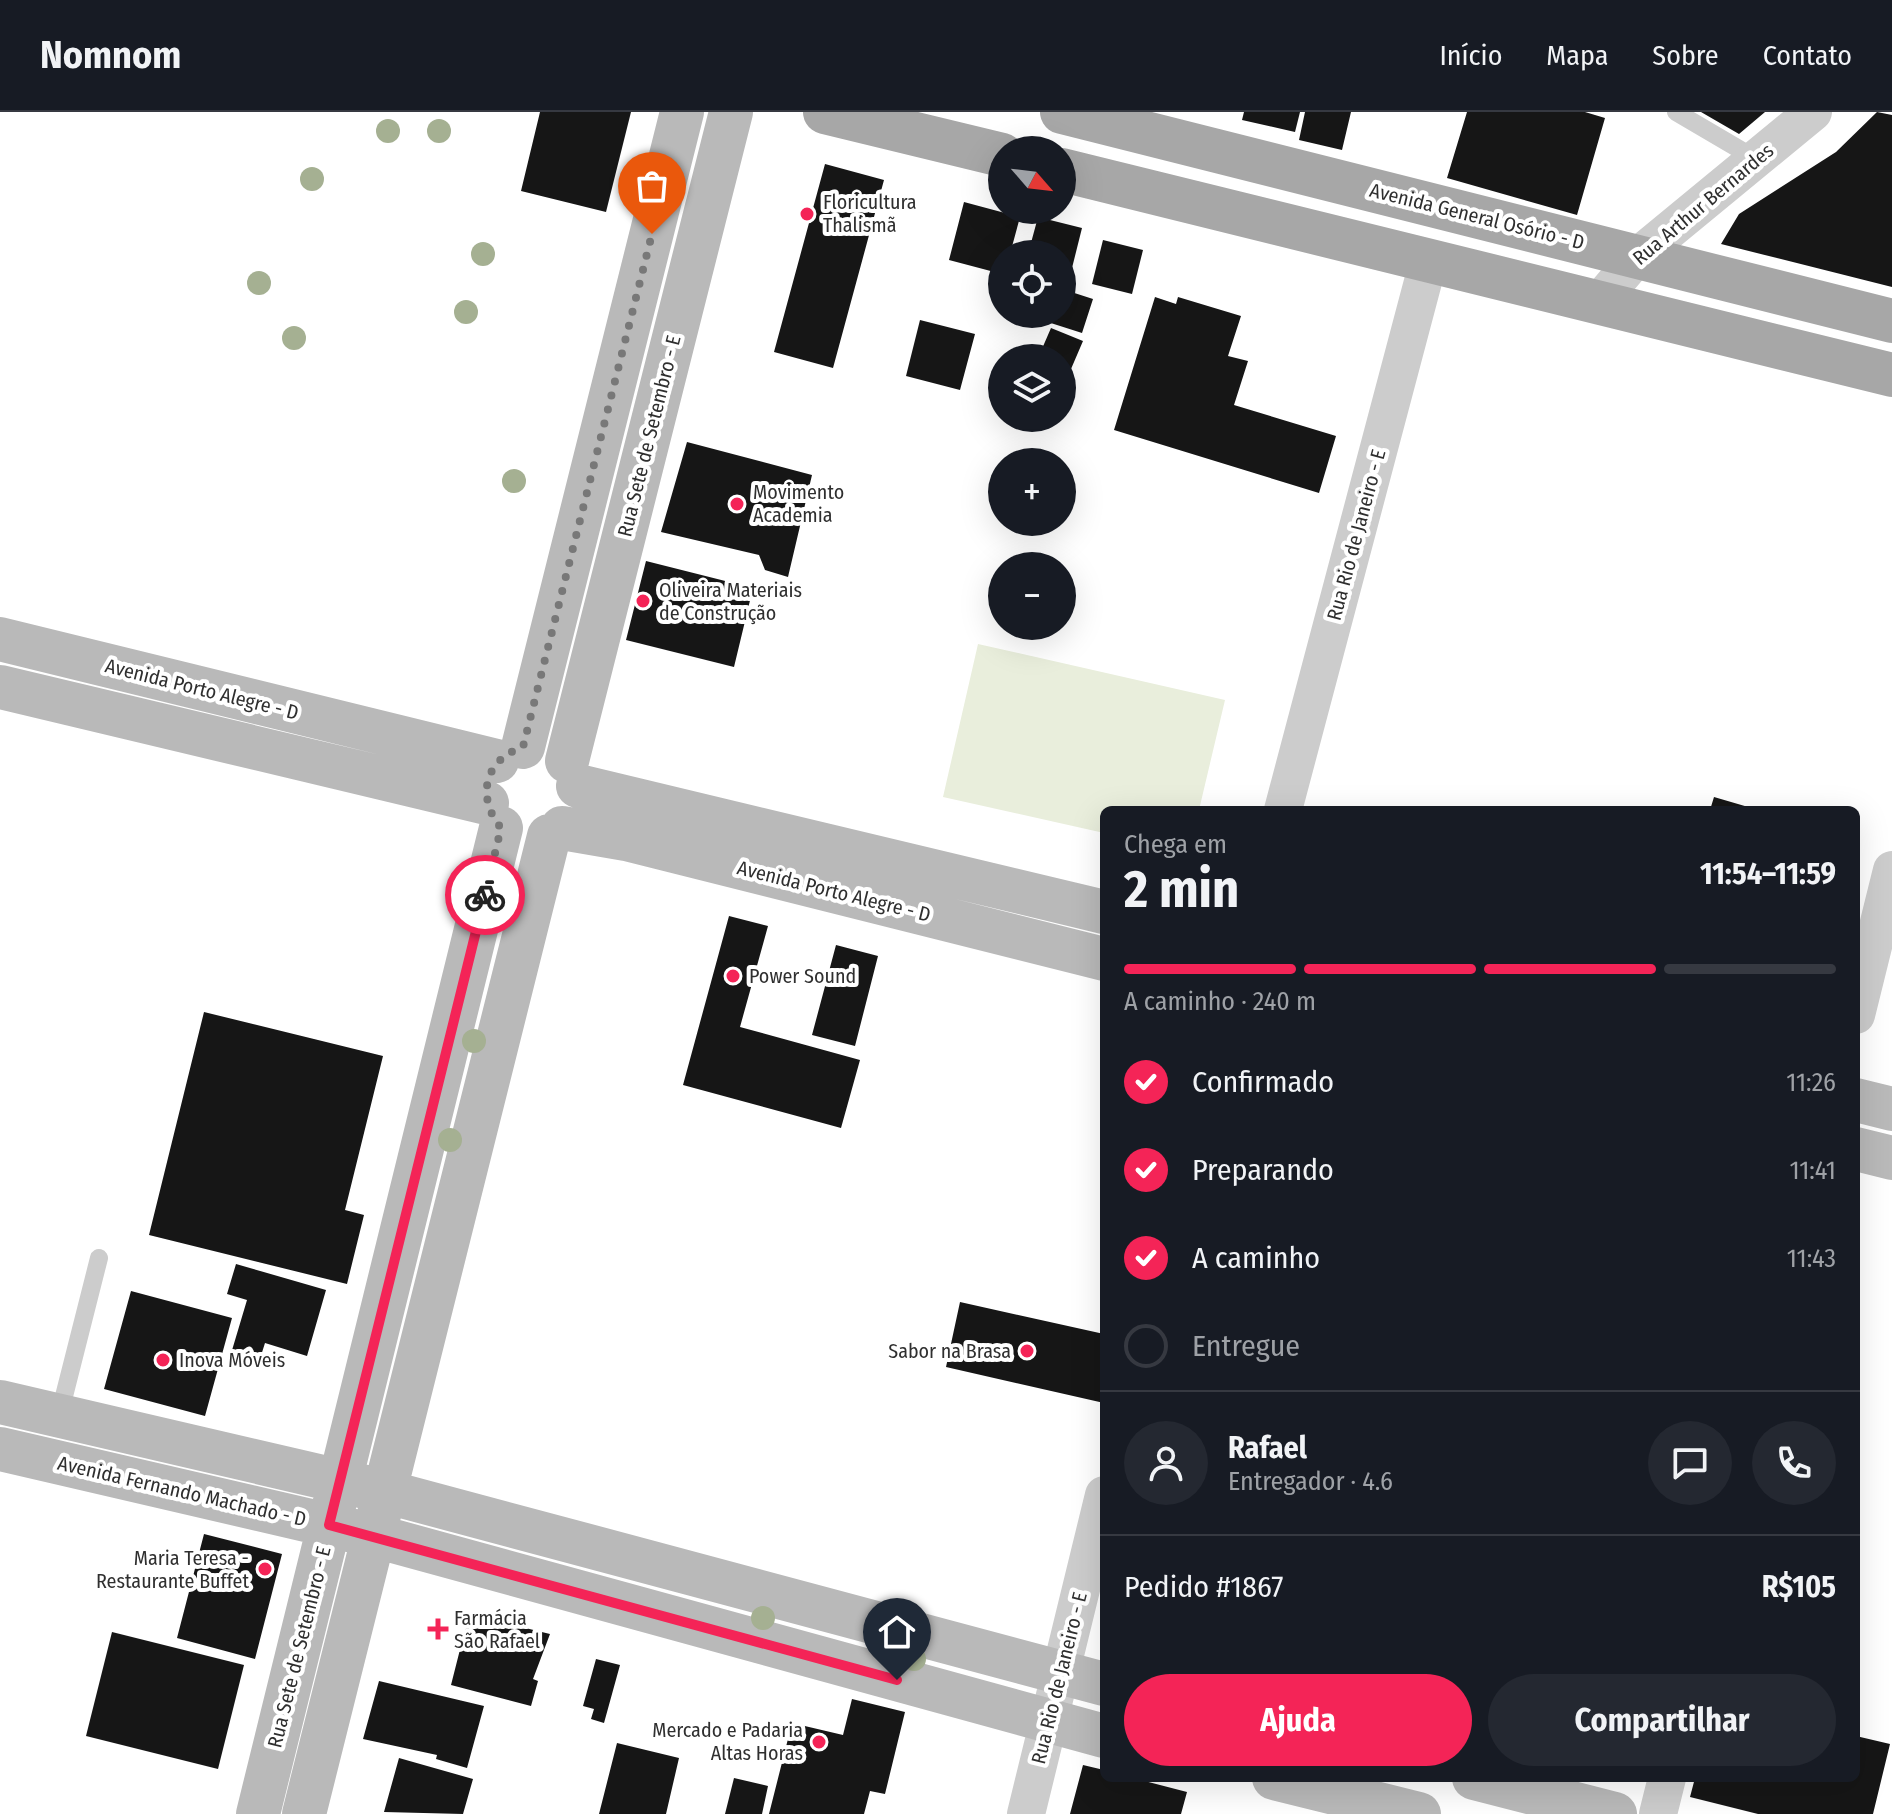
<!DOCTYPE html>
<html lang="pt">
<meta charset="utf-8">
<style>
:root{--surface:#171b24;--page:#242831;--text:#f1f3f6;--muted:#9ea1a6;--line:#363941;--accent:#f42457}
body{margin:0;font-family:"Fira Sans Condensed",sans-serif;background:var(--page);color:var(--text);height:100vh;display:flex;flex-direction:column;font-size:30px;white-space:nowrap}
*{box-sizing:border-box;margin:0}
p{font-size:26px;color:var(--muted)}
.icon{flex:none;width:44px;height:44px;fill:none;stroke:currentColor;stroke-width:2;stroke-linecap:round;stroke-linejoin:round}
.map{position:relative;flex:1;overflow:hidden}
.side{position:absolute;left:1100px;top:694px;width:760px;height:976px;display:flex;flex-direction:column;background:var(--surface);border-radius:12px;box-shadow:0 8px 32px #0002}
.side>*{flex:none}
.needle{width:52px;rotate:118deg}
.fabs{position:absolute;left:988px;top:24px;display:grid;gap:16px}
.fabs a{display:grid;place-items:center;width:88px;height:88px;border-radius:50%;background:var(--surface);box-shadow:0 8px 32px #0002;font-size:40px}
.pin{position:absolute;display:grid;place-items:center;width:68px;height:68px;color:#fff;margin:-82px -34px;border-radius:50% 50% 50% 0;rotate:-45deg;box-shadow:0 0 8px #0007}
.pin .icon{rotate:45deg}
.courier{position:absolute;display:grid;place-items:center;width:80px;height:80px;margin:-40px;border:6px solid #f42457;border-radius:50%;background:#fff;color:#222;box-shadow:0 2px 10px #0007}
.summary em{font-style:normal;font-weight:700}
.summary div{display:flex;flex-direction:column-reverse}
.summary{display:flex;align-items:center;justify-content:space-between;height:136px;padding:0 24px}
h1{font-size:52px;font-weight:700;line-height:60px}
.bar{display:grid;grid-template-columns:repeat(4,1fr);gap:12px 8px;align-content:center;height:96px;padding:0 24px}
.bar i{height:10px;border-radius:6px;background:var(--line)}
.bar .current{background:var(--accent)}
.bar p{grid-column:span 4}
.line{display:flex;align-items:center;gap:20px;padding:0 24px;border-top:2px solid var(--line)}
.line div{flex:1}
.round{display:grid;place-items:center;flex:none;width:84px;height:84px;border-radius:42px;background:var(--page)}
ol{padding:0 24px;list-style:none}
li{display:flex;align-items:center;gap:24px;height:88px}
li p{margin-inline-start:auto}
li .icon{padding:8px;border-radius:50%;background:var(--accent);color:#fff;stroke-width:4}
li:last-child{color:var(--muted)}
li i{width:44px;height:44px;border:4px solid var(--line);border-radius:50%}
.primary-button{display:flex;gap:16px;margin-top:auto;padding:16px 24px}
.primary-button a{flex:1;height:92px;border-radius:48px;background:var(--accent);color:#fff;font-size:32px;font-weight:700;line-height:92px;text-align:center}
.primary-button a+a{background:var(--page);color:var(--text)}
header{display:flex;align-items:center;gap:48px;box-sizing:border-box;height:112px;padding:0 40px;background:var(--surface);border-bottom:2px solid var(--line)}
header strong{font-size:38px}
nav{display:flex;gap:44px;margin-inline-start:auto;font-size:28px}
.map>svg:first-child{display:block}
.green{fill:#e9eedc}
.building{fill:#161616}
.lines{fill:none;stroke-linecap:round;stroke-linejoin:round}
.lane{stroke:#ccc;stroke-width:18}
.street{stroke:#ccc;stroke-width:38}
.secondary{stroke:#b9b9b9;stroke-width:44}
.primary{stroke:#a7a7a7;stroke-width:44}
.tree{fill:#a5b092}
.done{stroke:#787878;stroke-width:8;stroke-dasharray:0 14.4}
.route{stroke:#f42457;stroke-width:10}
.poi-dot{fill:#f42457;stroke:#fff;stroke-width:3}
.labels{text-anchor:middle;stroke-width:8;stroke-linejoin:round;paint-order:stroke}
.poi-label{font-size:20px;fill:#2f2f2f;stroke:#fff;text-anchor:start}
.street-label{font-size:20px;fill:#2f2f2f;stroke:#fff}
</style>
<header>
<strong>Nomnom</strong>
<nav><a>Início</a><a>Mapa</a><a>Sobre</a><a>Contato</a></nav>
</header>
<div class="map">
<svg width="1892" height="1702" viewBox="0 0 1892 1702">
<rect width="100%" height="100%" fill="#fff"/>
<!-- green -->
<path class="green" d="M978,532L1225,588L1199,698H1104V721L943,685Z"/>
<!-- building -->
<path class="building" d="M540,0H631L606,100L521,79Z
M1244,0H1300L1295,20L1242,8Z
M1305,0H1351L1342,38L1299,28Z
M1467,0H1585L1605,6L1577,103L1447,66Z
M1701,0H1765L1739,22Z
M1877,0L1892,3V175L1721,132L1739,102L1836,40Z
M825,52L884,68L833,256L774,240Z
M964,90L1020,105L1010,142H1002V162L949,148Z
M1038,105L1082,116L1070,164L1062,162V142H1028Z
M1103,128L1143,138L1132,182L1092,172Z
M1062,177L1093,187L1082,221L1032,205L1033,202H1062Z
M1155,185L1176,192L1178,185L1241,204L1228,244L1248,249L1234,293L1336,324L1319,381L1114,318Z
M920,208L975,222L960,278L906,264Z
M1051,216L1083,229L1062,278V246H1038Z
M687,330L812,363L788,465L765,458L759,443L661,420Z
M646,449L753,476L734,555L626,528Z
M1714,685L1755,697V698H1710Z
M729,804L768,814L740,915L860,948L841,1016L683,973Z
M836,833L878,844L855,934L812,923Z
M204,900L383,944L345,1098L364,1103L347,1172L149,1123Z
M236,1152L326,1178L307,1244L265,1231L258,1253L230,1245L247,1188L227,1182Z
M131,1179L232,1206L205,1304L104,1277Z
M960,1190L1104,1222V1291L946,1255Z
M204,1422L282,1442L255,1547L177,1526Z
M469,1502L550,1522L533,1567L538,1569L531,1594L451,1573Z
M112,1520L244,1553L218,1657L86,1624Z
M596,1547L620,1553L604,1611L591,1607L594,1597L583,1594Z
M379,1569L484,1594L467,1656L436,1647L437,1643L363,1627Z
M852,1587L905,1600L885,1682L870,1679L864,1702H769L792,1611L843,1623Z
M1856,1624L1890,1632L1873,1702H1758L1690,1685L1695,1666H1856Z
M617,1631L679,1646L666,1702H599Z
M399,1646L473,1667L463,1702L384,1700Z
M1083,1653L1104,1658V1666H1133L1187,1680L1181,1702H1070Z
M734,1666L768,1674L762,1702H725Z"/>
<g class="lines">
<!-- lane -->
<path class="lane" d="M1676,0L1756,47
M59,1304L99,1146"/>
<!-- street -->
<path class="street" d="M1599,190L1637,145L1813,0
M1283,698L1429,147
M1856,903L1892,758
M1026,1702L1104,1383
M1658,1702L1667,1666"/>
<!-- secondary -->
<path class="secondary" d="M0,527L497,649
M0,575L487,691
M523,635L682,0
M567,649L731,0
M578,674L1104,800
M562,716L626,727L1104,847
M1856,988L1892,997
M1856,1037L1892,1046
M0,1290L387,1380L1104,1572
M0,1337L375,1424L1104,1624
M1274,1666L1419,1702
M1474,1666L1615,1702
M258,1702L501,716
M304,1702L549,724"/>
<!-- primary -->
<path class="primary" d="M825,0L1002,43
M1062,0L1892,209
M1062,58L1892,263"/>
</g>
<!-- trees -->
<g class="tree">
<circle cx="388" cy="19" r="12"/>
<circle cx="439" cy="19" r="12"/>
<circle cx="312" cy="67" r="12"/>
<circle cx="483" cy="142" r="12"/>
<circle cx="259" cy="171" r="12"/>
<circle cx="466" cy="200" r="12"/>
<circle cx="294" cy="226" r="12"/>
<circle cx="514" cy="369" r="12"/>
<circle cx="474" cy="929" r="12"/>
<circle cx="450" cy="1028" r="12"/>
<circle cx="763" cy="1506" r="12"/>
<circle cx="914" cy="1547" r="12"/>
</g>
<g class="lines">
<!-- done -->
<path class="done" d="M485,783L501,716C476,685 484,648 523,635L652,122"/>
<!-- route -->
<path class="route" d="M485,783L329,1413L897,1568"/>
</g>
<!-- markers -->
<g class="poi-dot">
<circle cx="807" cy="102" r="8"/>
<circle cx="737" cy="392" r="8"/>
<circle cx="643" cy="489" r="8"/>
<circle cx="733" cy="864" r="8"/>
<circle cx="1027" cy="1239" r="8"/>
<circle cx="163" cy="1248" r="8"/>
<circle cx="265" cy="1457" r="8"/>
<path d="M434 1505h8v8h8v8h-8v8h-8v-8h-8v-8h8z"/>
<circle cx="819" cy="1630" r="8"/>
</g>
<g class="labels">
<!-- poi labels -->
<g class="poi-label">
<text x="823" y="97">Floricultura<tspan x="823" dy="23">Thalismã</tspan></text>
<text x="753" y="387">Movimento<tspan x="753" dy="23">Academia</tspan></text>
<text x="659" y="485">Oliveira Materiais<tspan x="659" dy="23">de Construção</tspan></text>
<text x="749" y="871">Power Sound</text>
<text x="1011" y="1246" text-anchor="end">Sabor na Brasa</text>
<text x="179" y="1255">Inova Móveis</text>
<text x="249" y="1453" text-anchor="end">Maria Teresa -<tspan x="249" dy="23">Restaurante Buffet</tspan></text>
<text x="454" y="1513">Farmácia<tspan x="454" dy="23">São Rafael</tspan></text>
<text x="803" y="1625" text-anchor="end">Mercado e Padaria<tspan x="803" dy="23">Altas Horas</tspan></text>
</g>
<!-- street labels -->
<g class="street-label">
<text transform="translate(1703 92) rotate(-40)" y="7">Rua Arthur Bernardes</text>
<text transform="translate(1477 104) rotate(14)" y="7">Avenida General Osório - D</text>
<text transform="translate(649 324) rotate(-76)" y="7">Rua Sete de Setembro - E</text>
<text transform="translate(1356 423) rotate(-75)" y="7">Rua Rio de Janeiro - E</text>
<text transform="translate(202 577) rotate(14)" y="7">Avenida Porto Alegre - D</text>
<text transform="translate(834 779) rotate(14)" y="7">Avenida Porto Alegre - D</text>
<text transform="translate(182 1379) rotate(13)" y="7">Avenida Fernando Machado - D</text>
<text transform="translate(299 1535) rotate(-76)" y="7">Rua Sete de Setembro - E</text>
<text transform="translate(1059 1566) rotate(-76)" y="7">Rua Rio de Janeiro - E</text>
</g>
</g>
</svg>
<div class="fabs">
<a><svg class="needle" viewBox="-14 -14 28 28"><path d="M0-13l5 13h-10z" fill="#e53935"/><path d="M0 13l5-13h-10z" fill="#9ea1a6"/></svg></a>
<a><svg class="icon" aria-label="locate" viewBox="0 0 24 24"><circle cx="12" cy="12" r="6"/><path d="M12 2v4M12 18v4M2 12h4M18 12h4"/></svg></a>
<a><svg class="icon" aria-label="layers" viewBox="0 0 24 24"><path d="M12 4l9 5-9 5-9-5zM3 14l9 5 9-5"/></svg></a>
<a>+</a>
<a>−</a>
</div>
<div class="pin" style="left:652px;top:122px;background:#ea580c"><svg class="icon" aria-label="bag" viewBox="0 0 24 24"><path d="M5 8h14l-1 12H6zM9 8a3 3 0 0 1 6 0"/></svg></div>
<div class="pin" style="left:897px;top:1568px;background:#1f2937"><svg class="icon" aria-label="home" viewBox="0 0 24 24"><path d="M3 11l9-7 9 7M6 9v11h12V9"/></svg></div>
<div class="courier" style="left:485px;top:783px"><svg class="icon" aria-label="bike" viewBox="0 0 24 24"><circle cx="6" cy="16" r="4"/><circle cx="18" cy="16" r="4"/><path d="M6 16l4-8h5l3 8M10 8l3 8H6M13 5h3"/></svg></div>
<section class="side">
<div class="summary"><div><h1>2 min</h1><p>Chega em</p></div><em>11:54–11:59</em></div>
<div class="bar"><i class="current"></i><i class="current"></i><i class="current"></i><i></i><p>A caminho · 240 m</p></div>
<ol>
<li><svg class="icon" aria-label="check" viewBox="0 0 24 24"><path d="M5 12l5 5 9-10"/></svg>Confirmado<p>11:26</p></li>
<li><svg class="icon" aria-label="check" viewBox="0 0 24 24"><path d="M5 12l5 5 9-10"/></svg>Preparando<p>11:41</p></li>
<li><svg class="icon" aria-label="check" viewBox="0 0 24 24"><path d="M5 12l5 5 9-10"/></svg>A caminho<p>11:43</p></li>
<li><i></i>Entregue</li>
</ol>
<div class="line" style="height:144px"><a class="round"><svg class="icon" aria-label="person" viewBox="0 0 24 24"><circle cx="12" cy="8" r="4"/><path d="M4 21q1-7 8-7t8 7"/></svg></a><div><b>Rafael</b><p>Entregador · 4.6</p></div><a class="round"><svg class="icon" aria-label="chat" viewBox="0 0 24 24"><path d="M4 5h16v11H9l-5 4z"/></svg></a><a class="round"><svg class="icon" aria-label="phone" viewBox="0 0 24 24"><path d="M5 4h4l2 5-3 2q2 4 5 5l2-3 5 2v4C11 20 4 13 5 4z"/></svg></a></div>
<div class="line" style="height:104px"><div>Pedido #1867</div><b>R$105</b></div>
<div class="primary-button"><a>Ajuda</a><a>Compartilhar</a></div>
</section>
</div>
